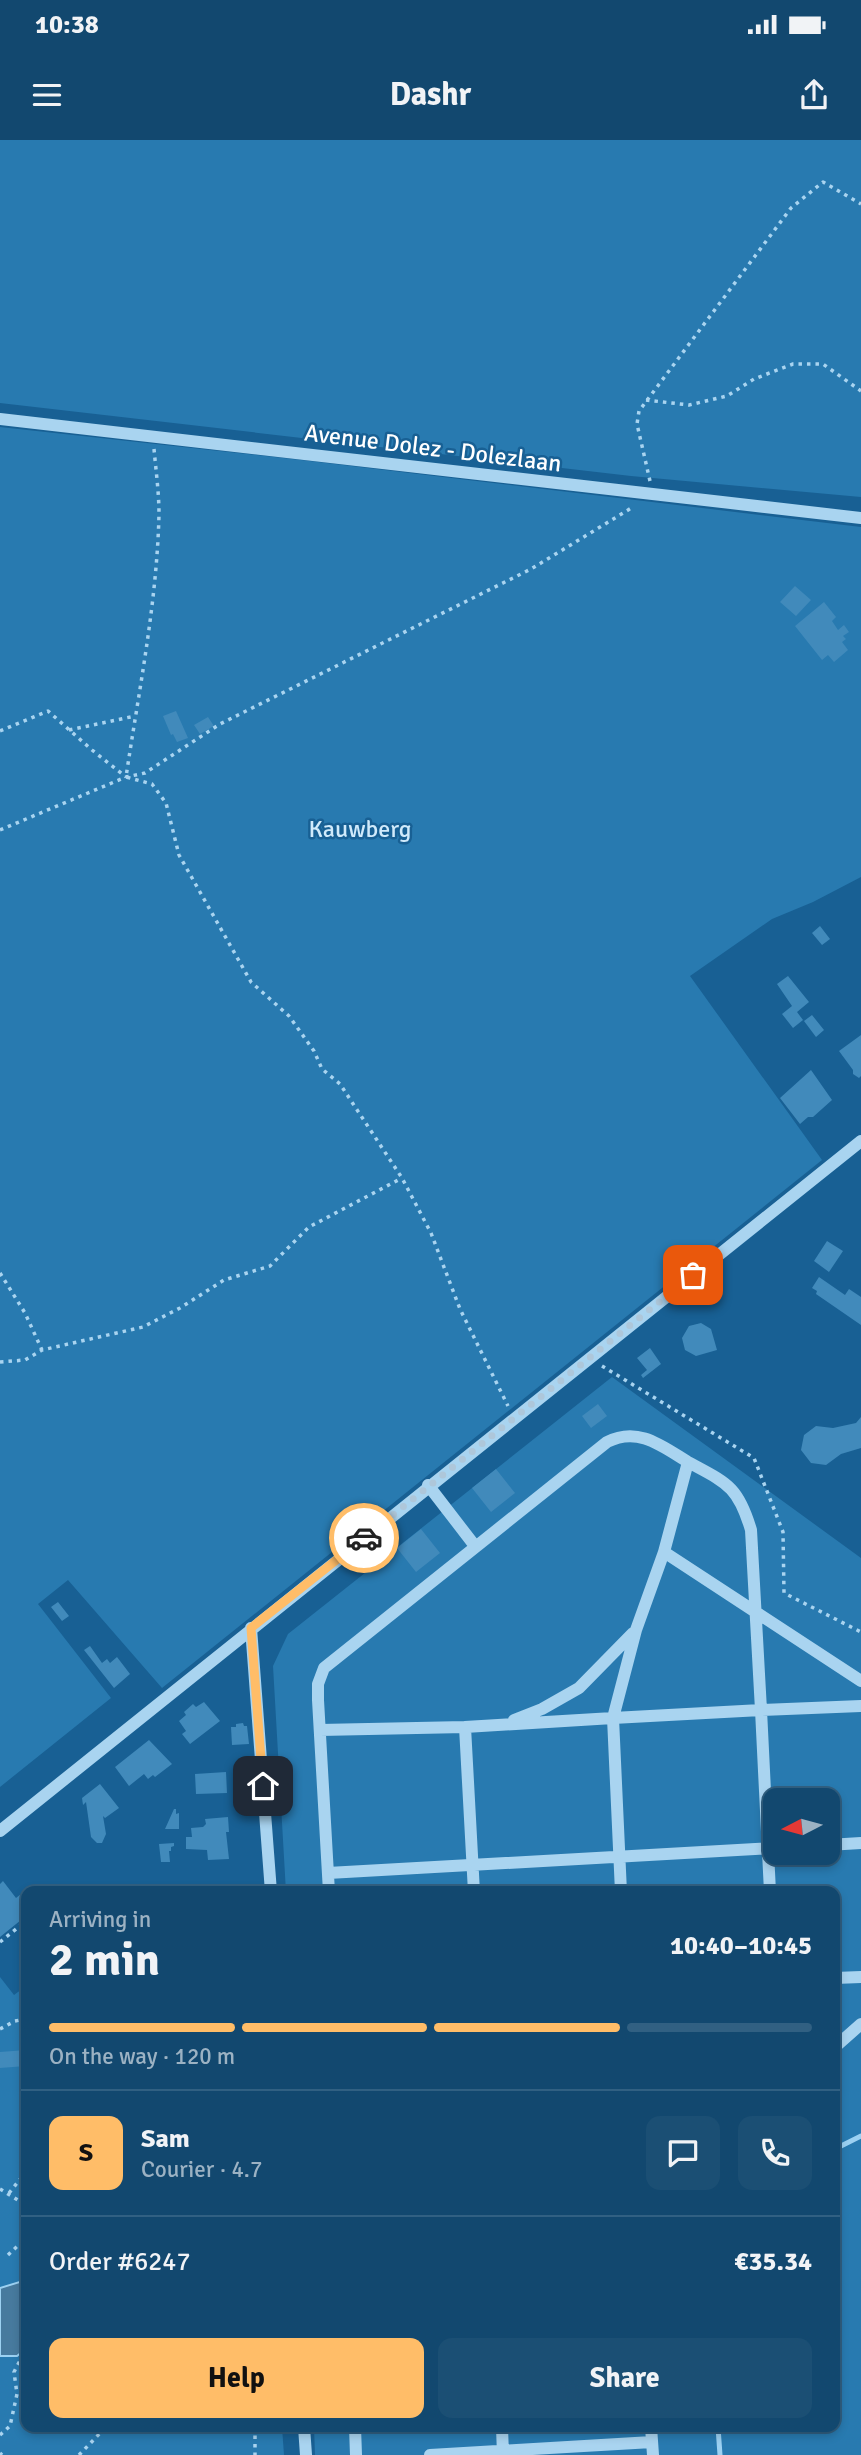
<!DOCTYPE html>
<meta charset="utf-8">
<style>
:root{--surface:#12486f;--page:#1b4f74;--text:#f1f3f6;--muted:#9cb2c3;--line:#316082;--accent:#ffbd68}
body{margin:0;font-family:Signika,sans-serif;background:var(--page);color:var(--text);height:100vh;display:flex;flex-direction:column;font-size:26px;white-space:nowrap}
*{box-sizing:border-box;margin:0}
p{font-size:23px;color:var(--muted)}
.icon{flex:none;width:38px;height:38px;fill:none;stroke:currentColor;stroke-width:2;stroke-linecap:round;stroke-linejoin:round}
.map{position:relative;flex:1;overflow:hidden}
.side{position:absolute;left:21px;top:1746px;width:819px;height:546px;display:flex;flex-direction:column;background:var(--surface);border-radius:14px;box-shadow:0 4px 10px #0003,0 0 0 2px var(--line)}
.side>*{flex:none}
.needle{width:46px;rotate:264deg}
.tools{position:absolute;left:763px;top:1648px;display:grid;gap:14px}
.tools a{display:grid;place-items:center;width:77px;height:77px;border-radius:14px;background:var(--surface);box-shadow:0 4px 10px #0003,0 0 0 2px var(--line);font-size:35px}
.pin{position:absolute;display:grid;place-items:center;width:60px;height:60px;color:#fff;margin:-30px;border-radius:14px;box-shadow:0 4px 10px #0006}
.courier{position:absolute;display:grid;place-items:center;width:70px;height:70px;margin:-35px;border:5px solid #ffbd68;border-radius:50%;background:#fff;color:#222;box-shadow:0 2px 9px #0007}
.headline em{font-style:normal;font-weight:700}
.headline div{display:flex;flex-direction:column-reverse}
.headline{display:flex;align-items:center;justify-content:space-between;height:119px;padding:0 28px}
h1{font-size:46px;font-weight:700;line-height:52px}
.bar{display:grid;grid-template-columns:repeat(4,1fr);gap:10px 7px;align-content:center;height:84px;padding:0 28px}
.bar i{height:9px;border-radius:5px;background:var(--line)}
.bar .current{background:var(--accent)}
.bar p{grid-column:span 4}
.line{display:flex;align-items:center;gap:18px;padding:0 28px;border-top:2px solid var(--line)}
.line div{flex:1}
.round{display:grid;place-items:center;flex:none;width:74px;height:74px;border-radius:14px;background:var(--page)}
.primary-button{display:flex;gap:14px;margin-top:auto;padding:14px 28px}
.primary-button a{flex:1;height:80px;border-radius:14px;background:var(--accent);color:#111;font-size:28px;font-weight:700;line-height:80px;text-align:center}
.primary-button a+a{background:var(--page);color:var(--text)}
.status{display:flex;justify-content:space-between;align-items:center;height:49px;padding:0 35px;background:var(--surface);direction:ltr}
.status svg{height:19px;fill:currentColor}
header{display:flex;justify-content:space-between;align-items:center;height:91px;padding:0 28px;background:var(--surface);font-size:32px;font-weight:700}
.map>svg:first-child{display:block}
.green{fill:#287ab0;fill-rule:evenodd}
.water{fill:#477a9e;stroke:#9cd1f2;stroke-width:2}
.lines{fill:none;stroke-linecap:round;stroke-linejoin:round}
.stream{stroke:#9cd1f2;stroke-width:5}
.building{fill:#418abb}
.path{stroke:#a9d4f0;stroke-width:3.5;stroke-dasharray:3.5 5;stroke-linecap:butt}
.minor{stroke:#a9d4f0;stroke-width:12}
.done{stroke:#aec7da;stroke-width:7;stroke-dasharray:0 12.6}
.route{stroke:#ffbd68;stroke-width:9}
.labels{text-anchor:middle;stroke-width:5;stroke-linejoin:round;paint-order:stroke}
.street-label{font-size:24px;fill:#fff;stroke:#186094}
.park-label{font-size:24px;fill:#d0eafb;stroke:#186094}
</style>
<div class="status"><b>10:38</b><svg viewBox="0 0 49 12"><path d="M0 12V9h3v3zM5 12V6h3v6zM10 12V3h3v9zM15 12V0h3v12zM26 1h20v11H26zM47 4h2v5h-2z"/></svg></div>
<header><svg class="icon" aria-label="menu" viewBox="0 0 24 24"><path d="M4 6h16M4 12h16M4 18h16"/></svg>Dashr<svg class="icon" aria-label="share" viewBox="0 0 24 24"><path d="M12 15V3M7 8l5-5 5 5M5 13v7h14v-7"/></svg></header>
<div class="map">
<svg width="861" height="2315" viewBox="0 0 861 2315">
<rect width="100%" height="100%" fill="#186094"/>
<!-- green -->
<path class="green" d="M0,0H861V357L631,336L0,263Z
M0,287L301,320L861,387V737L813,762L772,779L690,836L822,1020L162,1548L68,1440L38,1464L111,1558L0,1647Z
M612,1237L861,1418V2315H315L314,2287H835V1752H286L273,1526L288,1494ZM775,1661H828V1713H775Z
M0,1837L14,1855L26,1846V2140L0,2148Z
M26,2202V2287H282L284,2315H0V2216L17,2215Z"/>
<!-- water -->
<path class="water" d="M26,2140V2202L22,2212L17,2216H0V2148Z"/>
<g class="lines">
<!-- stream -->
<path class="stream" d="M835,2009L861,1996
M718,2287L720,2315"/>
</g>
<!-- building -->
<path class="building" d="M795,446L811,460L796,476L780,462Z
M824,462L836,477L832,481L838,490L844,485L849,492L843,496L846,499L842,502L848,510L834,522L828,515L822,520L795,486Z
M176,571L188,598L177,602L173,594L171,595L163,576Z
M208,577L214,586L200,594L194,585Z
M820,786L830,799L822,805L812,793Z
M788,836L809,862L797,872L803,880L793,888L782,874L792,866L777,844Z
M812,875L824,890L816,897L804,881Z
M861,895V936L859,938L853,934V930L839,911Z
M811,930L832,960L813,977H808L800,984L780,958Z
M827,1101L843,1111L829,1132L814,1121Z
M819,1137L845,1155L849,1149L861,1157V1185L816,1154L817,1151L812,1148Z
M701,1183L711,1189L717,1210L696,1216L685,1210L682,1198L689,1186Z
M650,1208L661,1224L643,1238L641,1235L647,1230L637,1218Z
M598,1264L607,1276L591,1288L582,1276Z
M861,1277V1308L841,1314L826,1325L811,1323L801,1310L804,1295L816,1286L833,1288L856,1283Z
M496,1329L515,1353L491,1372L472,1348Z
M421,1389L440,1413L416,1432L397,1408Z
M58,1462L69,1476L62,1481L51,1467Z
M90,1506L102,1523L107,1519L110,1523L117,1517L130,1534L114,1548L84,1510Z
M204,1562L220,1581L190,1604L182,1594L186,1591L179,1581L186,1575L184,1572L193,1564L196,1567Z
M243,1583L244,1586H247L249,1604L232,1605L231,1587H236V1584Z
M149,1600L172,1624L155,1637L153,1635L148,1639L144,1634L129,1646L115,1627Z
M226,1632L227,1653L196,1654L195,1634Z
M100,1644L119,1668L105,1678L103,1676L106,1694L102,1703H97L91,1697L86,1662L83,1665L82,1658Z
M174,1669H176V1674L179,1673V1689H165Z
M228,1677L229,1692H226L229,1719L208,1720L207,1710L186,1709V1697H192L191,1688L203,1687L206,1684L205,1679Z
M174,1703V1706L171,1707V1711H169L170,1722H161L159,1704Z
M3,1741L16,1758L21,1754L26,1760V1776L0,1797V1744Z
M26,1910V1926L0,1928V1912Z"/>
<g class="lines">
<!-- path -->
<path class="path" d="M646,260L689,265L727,256L754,239L793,224H823L861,251
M154,309C156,331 159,353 159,374C157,462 139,550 126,637L152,644L166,663L179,715L251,842L289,876L314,911L322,929L340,944L402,1038L431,1093L460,1169L508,1266
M650,341L637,284L639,271L791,68L823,42L861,64
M69,590L135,576
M0,591L48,571L92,610L126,637
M0,690L126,637L145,633L220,584L531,429L633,367
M0,1133L25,1173L42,1210
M0,1222L25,1220L42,1210L143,1187L180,1168L224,1140L270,1126L309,1087L402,1038
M602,1226L754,1318L783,1392L784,1453L861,1492
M0,1802L26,1781
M0,1889L15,1881L26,1879
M0,2049L26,2065
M9,2053L26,2032
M8,2115L26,2098
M255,2287V2315
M0,2295L10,2286L17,2254L14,2232L26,2209
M0,2313L2,2315
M79,2315L106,2287"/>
<!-- minor -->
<path class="minor" d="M0,279L861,378
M428,1345L475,1406
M664,1412L861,1541
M251,1488L271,1752
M514,1580L542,1569L579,1548L633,1493
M320,1590L465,1587
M0,1691L861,1001
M828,1705L861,1703
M328,1733L775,1708
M329,1752L318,1560V1544L324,1528L607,1302C638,1286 662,1306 688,1322L664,1412L636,1490L613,1578L465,1587L474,1752
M621,1752L613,1578L761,1570L751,1390C738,1346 727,1343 688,1322
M770,1752L761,1570L861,1566
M835,1838L861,1837
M835,1907L861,1884
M304,2287L306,2315
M355,2287L356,2315
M502,2287L503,2315
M651,2287L653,2315
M430,2315L652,2302"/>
</g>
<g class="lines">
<!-- done -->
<path class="done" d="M364,1398L693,1135"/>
<!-- route -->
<path class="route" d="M263,1646L251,1488L364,1398"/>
</g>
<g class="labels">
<!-- street labels -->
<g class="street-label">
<text transform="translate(433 308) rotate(7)" y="8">Avenue Dolez - Dolezlaan</text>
</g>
<!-- park labels -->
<g class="park-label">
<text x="360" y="697">Kauwberg</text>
</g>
</g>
</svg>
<div class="tools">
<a><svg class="needle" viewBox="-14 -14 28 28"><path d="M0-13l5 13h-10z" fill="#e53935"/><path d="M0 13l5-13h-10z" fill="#9cb2c3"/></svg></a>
</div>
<div class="pin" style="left:693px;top:1135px;background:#ea580c"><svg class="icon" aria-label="bag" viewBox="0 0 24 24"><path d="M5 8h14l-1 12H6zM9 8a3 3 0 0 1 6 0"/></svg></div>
<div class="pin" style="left:263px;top:1646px;background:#1f2937"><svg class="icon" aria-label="home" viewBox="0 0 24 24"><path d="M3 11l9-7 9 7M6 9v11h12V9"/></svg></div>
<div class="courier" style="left:364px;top:1398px"><svg class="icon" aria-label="car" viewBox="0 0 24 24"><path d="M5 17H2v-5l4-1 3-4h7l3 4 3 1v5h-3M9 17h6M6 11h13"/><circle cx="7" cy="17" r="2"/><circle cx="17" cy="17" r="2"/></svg></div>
<section class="side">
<div class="headline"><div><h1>2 min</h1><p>Arriving in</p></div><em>10:40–10:45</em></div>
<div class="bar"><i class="current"></i><i class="current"></i><i class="current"></i><i></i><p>On the way · 120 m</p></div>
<div class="line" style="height:126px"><b class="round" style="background:var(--accent);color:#111">S</b><div><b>Sam</b><p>Courier · 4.7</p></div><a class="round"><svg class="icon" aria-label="chat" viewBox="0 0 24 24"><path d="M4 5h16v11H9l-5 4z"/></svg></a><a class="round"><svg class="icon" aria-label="phone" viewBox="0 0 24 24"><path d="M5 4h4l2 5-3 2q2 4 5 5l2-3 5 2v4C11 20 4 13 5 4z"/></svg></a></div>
<div class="line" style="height:91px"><div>Order #6247</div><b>€35.34</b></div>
<div class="primary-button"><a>Help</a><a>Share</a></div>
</section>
</div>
